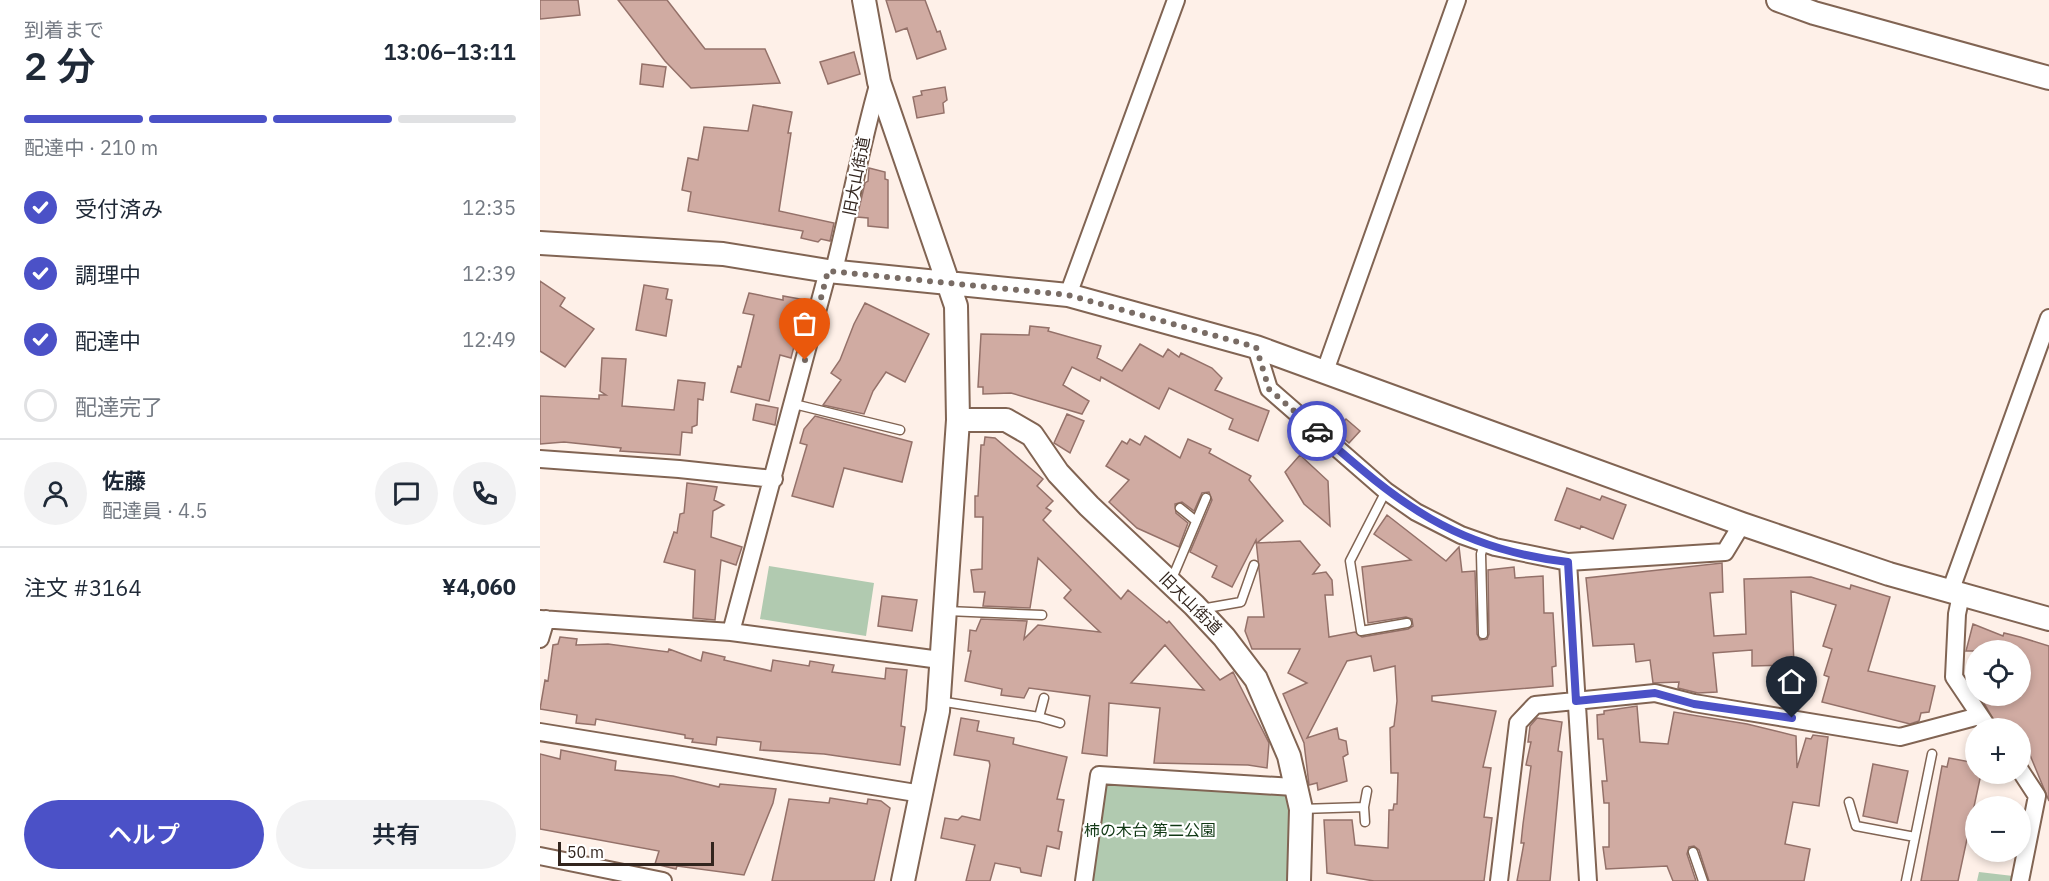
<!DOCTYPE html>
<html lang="ja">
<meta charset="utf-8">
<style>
:root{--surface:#fff;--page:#f2f2f3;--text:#1f2937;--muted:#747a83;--line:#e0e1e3;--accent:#4b51c7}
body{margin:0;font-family:"IBM Plex Sans","Noto Sans JP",sans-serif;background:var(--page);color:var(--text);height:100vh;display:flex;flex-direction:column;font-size:22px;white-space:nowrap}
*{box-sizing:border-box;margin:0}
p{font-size:20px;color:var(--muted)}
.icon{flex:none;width:33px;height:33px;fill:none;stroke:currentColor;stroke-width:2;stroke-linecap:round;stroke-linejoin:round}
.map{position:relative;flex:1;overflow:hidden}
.drawer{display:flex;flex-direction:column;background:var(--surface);width:540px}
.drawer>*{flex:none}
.controls{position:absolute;left:1425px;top:640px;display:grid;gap:12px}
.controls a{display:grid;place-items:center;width:66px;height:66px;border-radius:50%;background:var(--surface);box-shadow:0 3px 9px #0003;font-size:30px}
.scale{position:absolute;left:18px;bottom:15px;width:156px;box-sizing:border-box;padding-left:6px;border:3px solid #32251e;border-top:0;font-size:16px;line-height:21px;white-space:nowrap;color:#32251e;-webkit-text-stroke:4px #fff;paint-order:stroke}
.pin{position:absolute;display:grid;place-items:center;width:51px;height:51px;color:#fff;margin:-62px -26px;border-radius:50% 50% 50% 0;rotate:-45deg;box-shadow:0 0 6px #0007}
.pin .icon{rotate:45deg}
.courier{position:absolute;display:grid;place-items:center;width:60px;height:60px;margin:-30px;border:4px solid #4b51c7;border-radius:50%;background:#fff;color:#222;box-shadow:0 2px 8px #0007}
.overview em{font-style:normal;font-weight:600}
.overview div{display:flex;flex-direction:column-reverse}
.overview{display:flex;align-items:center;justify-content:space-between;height:102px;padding:0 24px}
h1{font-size:39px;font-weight:600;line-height:45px}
.bar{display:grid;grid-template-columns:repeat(4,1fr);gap:9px 6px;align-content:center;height:72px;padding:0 24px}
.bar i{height:8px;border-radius:4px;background:var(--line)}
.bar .current{background:var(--accent)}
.bar p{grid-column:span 4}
.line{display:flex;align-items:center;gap:15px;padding:0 24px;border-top:2px solid var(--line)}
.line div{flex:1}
.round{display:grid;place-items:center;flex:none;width:63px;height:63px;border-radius:32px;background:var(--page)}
ol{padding:0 24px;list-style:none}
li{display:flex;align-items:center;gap:18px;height:66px}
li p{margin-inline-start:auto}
li .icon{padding:6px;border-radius:50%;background:var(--accent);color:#fff;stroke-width:4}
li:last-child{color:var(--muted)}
li i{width:33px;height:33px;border:3px solid var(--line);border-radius:50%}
.primary-button{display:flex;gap:12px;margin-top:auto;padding:12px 24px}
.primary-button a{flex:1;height:69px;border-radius:36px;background:var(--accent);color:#fff;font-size:24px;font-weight:600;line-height:69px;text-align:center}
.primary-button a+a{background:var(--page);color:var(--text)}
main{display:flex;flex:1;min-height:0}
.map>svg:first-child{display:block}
.green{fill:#b1cab0}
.building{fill:#d0aba2;stroke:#947169;stroke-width:1.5;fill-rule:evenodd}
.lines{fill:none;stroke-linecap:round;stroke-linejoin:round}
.lane-casing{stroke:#816453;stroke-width:11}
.street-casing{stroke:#816453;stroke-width:20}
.secondary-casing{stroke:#816453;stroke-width:26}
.lane{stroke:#fff;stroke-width:8}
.street{stroke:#fff;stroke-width:16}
.secondary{stroke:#fff;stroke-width:22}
.done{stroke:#796c65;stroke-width:6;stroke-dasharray:0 10.8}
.route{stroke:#4b51c7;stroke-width:8}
.labels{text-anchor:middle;stroke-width:4.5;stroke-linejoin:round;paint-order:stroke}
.street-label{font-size:16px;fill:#32251e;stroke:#fff}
.park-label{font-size:16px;fill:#103814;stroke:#fff}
</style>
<main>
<section class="drawer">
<div class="overview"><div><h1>2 分</h1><p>到着まで</p></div><em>13:06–13:11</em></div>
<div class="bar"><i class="current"></i><i class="current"></i><i class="current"></i><i></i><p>配達中 · 210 m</p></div>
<ol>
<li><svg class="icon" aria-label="check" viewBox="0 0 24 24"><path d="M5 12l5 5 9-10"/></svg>受付済み<p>12:35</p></li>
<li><svg class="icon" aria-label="check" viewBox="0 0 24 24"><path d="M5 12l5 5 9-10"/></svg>調理中<p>12:39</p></li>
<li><svg class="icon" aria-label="check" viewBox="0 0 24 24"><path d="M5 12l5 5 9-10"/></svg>配達中<p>12:49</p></li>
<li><i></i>配達完了</li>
</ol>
<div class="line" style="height:108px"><a class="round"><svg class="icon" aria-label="person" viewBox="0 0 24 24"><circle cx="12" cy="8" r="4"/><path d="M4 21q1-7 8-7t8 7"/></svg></a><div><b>佐藤</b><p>配達員 · 4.5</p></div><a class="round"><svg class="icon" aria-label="chat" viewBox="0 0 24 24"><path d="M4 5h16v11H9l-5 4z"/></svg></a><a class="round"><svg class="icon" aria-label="phone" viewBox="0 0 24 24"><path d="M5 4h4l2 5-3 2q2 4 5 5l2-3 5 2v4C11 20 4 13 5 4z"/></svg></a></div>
<div class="line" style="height:78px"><div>注文 #3164</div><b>¥4,060</b></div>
<div class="primary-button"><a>ヘルプ</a><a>共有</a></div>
</section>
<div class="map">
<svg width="1509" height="881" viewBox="0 0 1509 881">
<rect width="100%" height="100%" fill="#fef0e8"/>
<!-- green -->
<path class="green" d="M229,566L334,583L326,636L220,619Z
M559,775L754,787L759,881H544Z
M1439,872L1473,876L1472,881H1437Z"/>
<!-- building -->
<path class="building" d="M0,0H38L40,15L0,19Z
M78,0H127L165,49H225L240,83L151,88L125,61Z
M346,0H385L397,32L400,31L406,49L377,59L367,28L356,32Z
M314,52L320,74L288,84L280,62Z
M102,64L126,67L123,87L100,84Z
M405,87L407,100L403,103L404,113L377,118L373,97L382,95L381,91Z
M213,105L252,112L248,133H251L239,211L294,223L290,241L281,239L278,242L261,238L263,231L148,211L151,192L142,190L148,158L158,160L164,127L208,131Z
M329,168L345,172V179L348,180V228L328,226V218L317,217L325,183L328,181Z
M0,281L25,298L20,306L54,329L25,367L0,351Z
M104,285L128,289L126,299L132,300L126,336L96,330Z
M209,293L243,300V296L266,300L251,358L240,355L229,401L191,392L198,366L201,367L214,315L203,313Z
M325,303L389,334L365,382L346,372L333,391L324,414L283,405L301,380L291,373L300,360L314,324Z
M490,326L509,328L508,331L561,346L557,358L582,371L600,344L623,357L628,349L639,357L641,353L672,368L682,378L675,390L729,411L718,441L689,429L693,419L629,388L619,409L561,377L560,381L532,367L523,385L549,401L542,414L471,393L443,394V387H438L441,334L489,335Z
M62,358L86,359L82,406L134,410L138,380L165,383L163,400L158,399L157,425L152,427V433L142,432L140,455L80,451L81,448L24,442L0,444V396L59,399V395H66L60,391Z
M216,404L238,408L235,425L213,420Z
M527,414L544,421L530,453L514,443Z
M275,416L372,442L362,482L304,468L293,507L252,496L267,445L260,443L264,429Z
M806,419L820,431L809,443L795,431Z
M605,436L640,458L648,439L671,449L669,453L711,476L709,480L743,521L717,543L760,541L780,565L773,574L786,572L792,580L793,595H785L789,637L815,632L822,637L868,629L873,626L872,619L866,617L828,623L822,567L871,560L834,534L847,515L906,561L919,547L922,572L935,571L937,634L940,640L947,639L949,634L948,570L974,567L975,578L1003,576L1004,613H1013L1016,666L1012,667L1013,686L892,696V701L956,711L943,767L951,768L944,817L952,818L944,881H834L787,873L784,820H812L815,845L848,848L849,810H853L854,804H857L858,773H851L850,728L854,726L857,701L855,666L834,671L831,656L807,661L767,738L797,728L799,739L806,741L808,754L803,757L807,781L778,790L777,783L769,785L764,743L743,694L767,683L748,673L760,649H712L705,631L708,617H724L716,540L692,587L672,577L677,566L650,552L672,500L669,492L662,493L654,511L642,502L635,504L636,513L648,523L639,547L597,528L569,502L589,480L566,466L582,441L587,444L590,439L600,445Z
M445,437L455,438L503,479L497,486L513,501L506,508L511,511L503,520L581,599L588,590L627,623L629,621L680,680L693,672L729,743L727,768L708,765L614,763L620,708L569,703L567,756L542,753L550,696L489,688L484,698L461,695L462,689L425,681L431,651H428L430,630L436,631L441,619L487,621L484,639L498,625L560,632L524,598L531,590L498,558L490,608L443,606L445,592H434L431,570L442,569L443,517H435V496H438L441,445H444ZM625,645L664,690L591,683Z
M760,455L788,481L790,526L764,504L745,472Z
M147,483L177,487L174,500L184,505L173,511L171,537L202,547L196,565L181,560L175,620L153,618L155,570L124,562L134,532L137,533L140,514L144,513Z
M1027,488L1060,500L1062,496L1086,505L1073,539L1041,526L1040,529L1015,520Z
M1182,563L1183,592L1170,593L1174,636L1206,634L1204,579L1271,577L1310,589L1311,585L1350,597L1328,671L1395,686L1389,712L1381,713L1379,721L1370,724L1282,702L1289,677L1284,675L1292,649L1283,646L1296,605L1251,591L1254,665L1212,666V650L1173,653L1177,692L1158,693L1138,688L1139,682L1113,683L1110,660L1096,662L1094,644L1053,646L1046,578Z
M342,596L377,600L372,631L338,626Z
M1433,624L1463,636L1464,633L1480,637L1509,646V801L1490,755L1480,747V729H1459L1444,703L1452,696H1480V651H1426Z
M20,637L37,639L36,645L68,644L128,652L129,649L161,661L163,652L185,657L184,660L231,671L233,660L269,666L270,661L294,665L292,672L345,679L346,668L367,670L361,726L365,727L360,765L284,754L220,750L221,742L177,737L176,745L152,742L153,739L145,738V735L56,719L55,725L36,723L37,715L0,709L5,680L8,681L13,645L18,644Z
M1097,706L1100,742L1128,744L1134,712L1207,724L1256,736L1257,768L1266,738L1271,739L1273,735L1288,737L1279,806L1253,802L1245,844L1270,849L1264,881H1169L1159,850L1154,846L1149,847L1147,854L1156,881H1133L1127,866L1066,869L1063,847H1069V803H1064L1062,781H1067L1063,739H1058L1057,715L1064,714V711Z
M421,718L439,721L437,731L474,738L473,744L527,757L517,799L524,800L518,831L522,832L519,849L507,846L501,876L481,872L480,868L455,863L450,881H426L435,845L401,838L405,818L418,820L422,816L440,820L450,765L449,761L414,755Z
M997,718L1022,722L1018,751L1022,752L1010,881H977L984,843H981L983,824L991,766L986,765L991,742H988L990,726Z
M21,750L76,761L75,770L133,776L179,787L180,784L236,789L233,803L204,875L137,866L136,869L115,864L119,851L0,829V754L20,759Z
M1409,758L1436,763V774H1441L1418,881H1381L1402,766L1407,767Z
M1333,764L1368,771L1357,823L1323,816Z
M290,798L327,804L328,799L341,801L350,808L334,881H232L249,799L289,803Z"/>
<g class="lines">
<!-- lane casing -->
<g class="lane-casing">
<path id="lane" d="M254,404L360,430
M846,491L810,561L821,631L867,623
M640,508L656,521
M631,581L666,498
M661,609L701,602L714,565
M407,611L502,615
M943,634L941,554L944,544
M399,701L499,717L520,723
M499,717L504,698
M1309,802L1316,826L1375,837
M761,809L824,807
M825,822L824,807L827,791
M1153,852L1163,881
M1366,881L1392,754"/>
</g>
<!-- street casing -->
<g class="street-casing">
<path id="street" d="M294,270C310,207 321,144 339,82
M528,295L636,0
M716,347L729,389L846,491L876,512L921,535L955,547L1028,562L1185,552L1202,524
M785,371L917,0
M0,459L139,469L234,479
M1028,562L1048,881
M1410,592L1509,318
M1421,595L1417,614L1414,677L1449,729
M0,619L191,632L400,660
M191,632L288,271
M0,639L6,619
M0,732L382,794
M0,856L123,881
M544,881L559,775L754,787
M959,881L978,723L995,705L1115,693L1154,703L1360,737L1439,716
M1480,881L1497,796L1480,770"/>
</g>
<!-- secondary casing -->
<g class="secondary-casing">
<path id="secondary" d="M324,0L339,82L416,306L418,420L398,711L363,881
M1238,0L1274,13L1509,78
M0,243L183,254L288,271L528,295L716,347L1202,524L1349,574L1509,619
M418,420H466L492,435L518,473L549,506L654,605L684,637L716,679L749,756L761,809L759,881"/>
</g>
<!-- lane -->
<use href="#lane" class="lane"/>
<!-- street -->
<use href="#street" class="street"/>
<!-- secondary -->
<use href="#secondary" class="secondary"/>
</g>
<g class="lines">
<!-- done -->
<path class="done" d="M265,360L288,271L528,295L716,347L729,389L777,431"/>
<!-- route -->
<path class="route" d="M777,431C859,503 914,549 1028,562L1036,701L1115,693L1154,704L1252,718"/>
</g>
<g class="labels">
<!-- street labels -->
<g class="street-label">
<text transform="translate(316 176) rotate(-79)" y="6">旧大山街道</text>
<text transform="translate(651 603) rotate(45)" y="6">旧大山街道</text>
</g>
<!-- park labels -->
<g class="park-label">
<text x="610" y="836">柿の木台 第二公園</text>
</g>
</g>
</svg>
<div class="controls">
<a><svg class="icon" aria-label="locate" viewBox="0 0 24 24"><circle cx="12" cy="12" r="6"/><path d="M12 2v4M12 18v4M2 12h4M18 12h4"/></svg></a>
<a>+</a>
<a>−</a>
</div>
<div class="scale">50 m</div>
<div class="pin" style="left:265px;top:360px;background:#ea580c"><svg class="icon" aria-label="bag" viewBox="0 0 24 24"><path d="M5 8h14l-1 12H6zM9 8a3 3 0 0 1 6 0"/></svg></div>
<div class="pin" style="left:1252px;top:718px;background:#1f2937"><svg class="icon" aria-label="home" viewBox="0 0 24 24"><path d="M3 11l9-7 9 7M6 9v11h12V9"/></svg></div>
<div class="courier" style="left:777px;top:431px"><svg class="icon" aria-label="car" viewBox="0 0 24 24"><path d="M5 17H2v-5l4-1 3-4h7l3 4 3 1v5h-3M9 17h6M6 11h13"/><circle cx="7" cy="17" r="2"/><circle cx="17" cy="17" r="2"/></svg></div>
</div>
</main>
